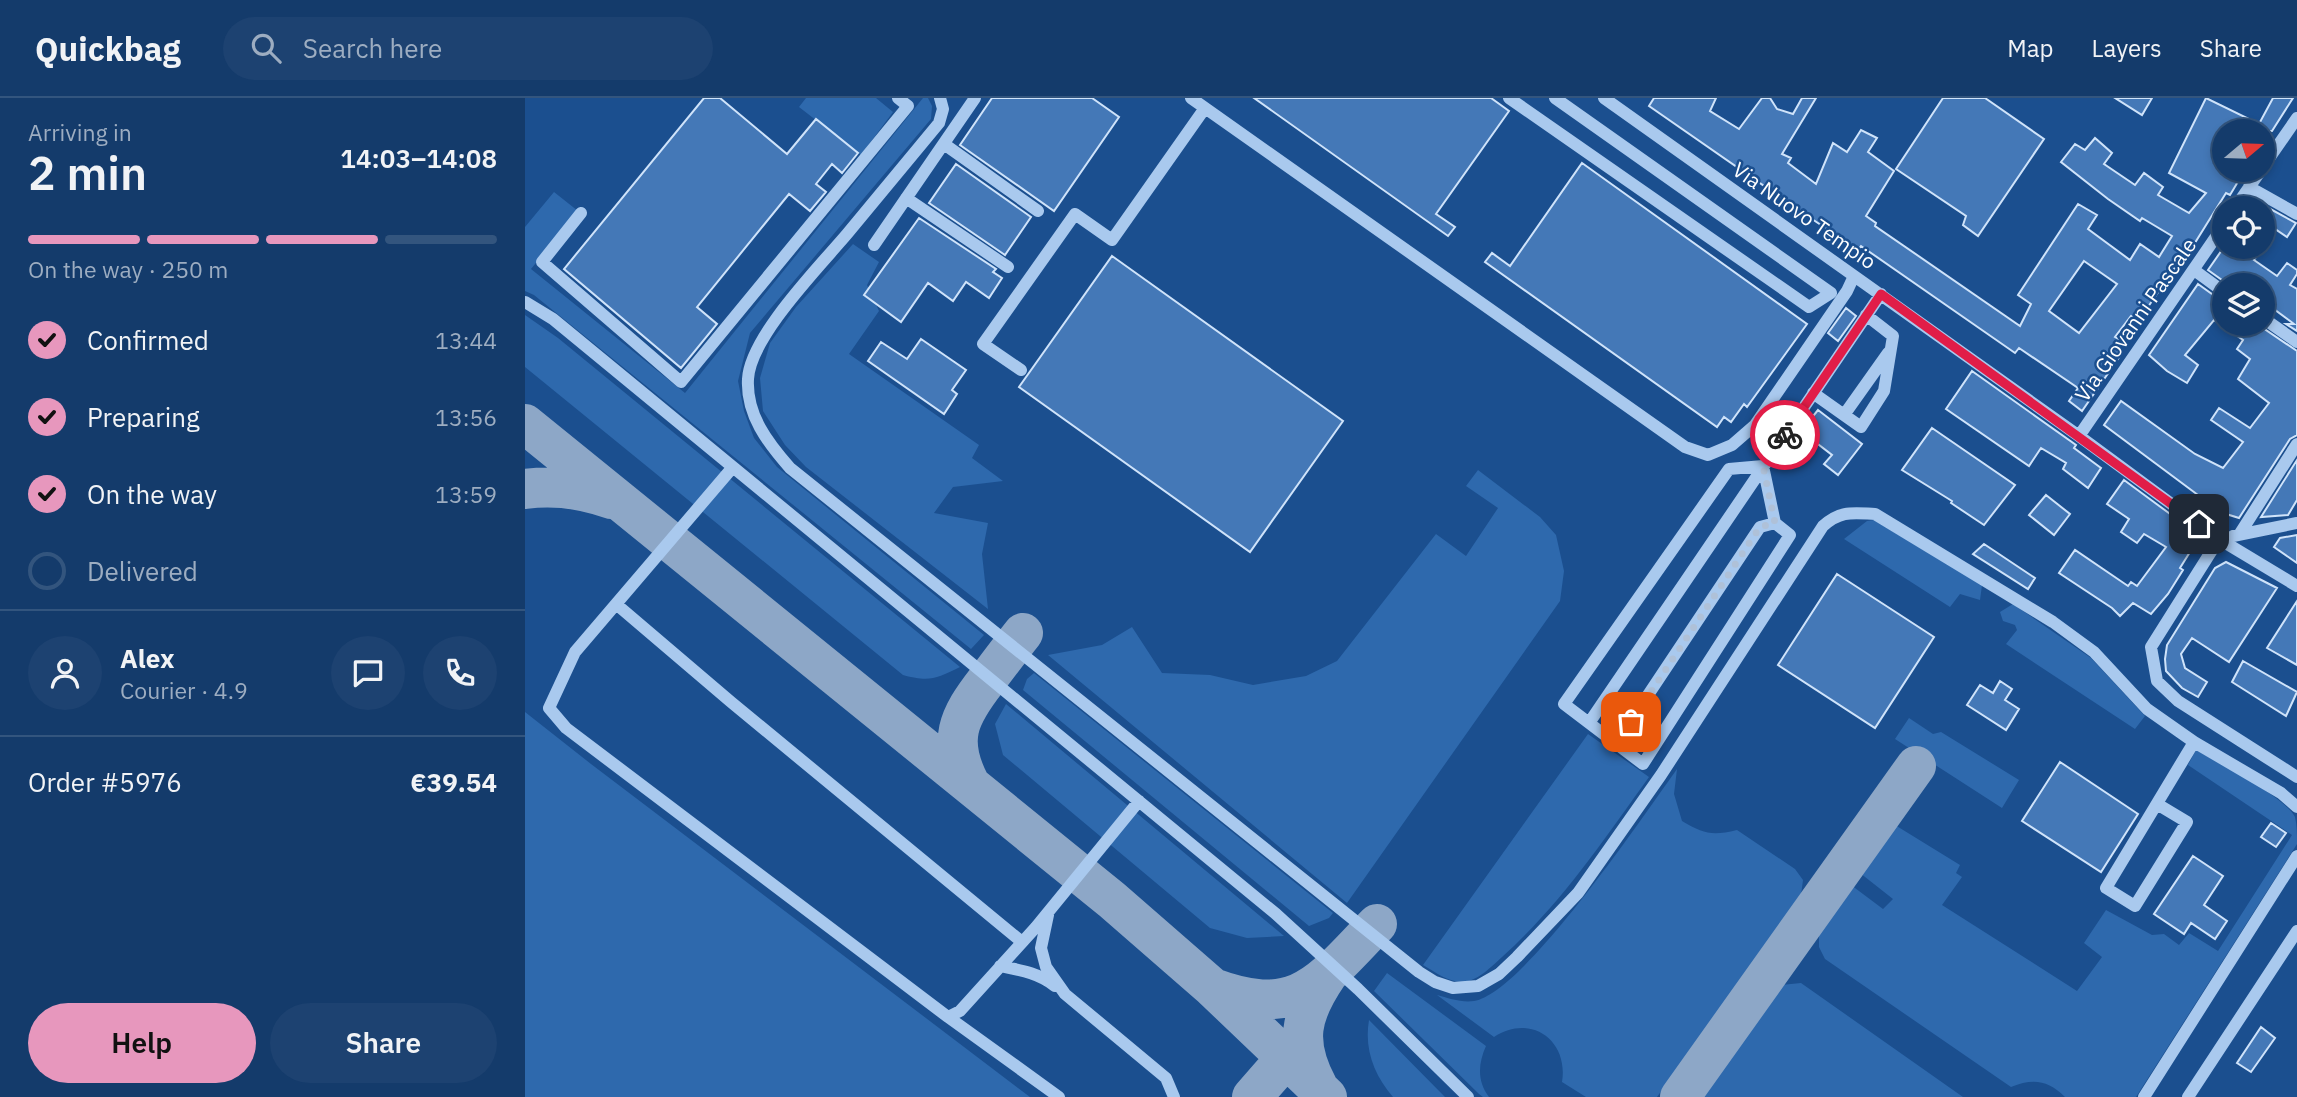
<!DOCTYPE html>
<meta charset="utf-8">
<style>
:root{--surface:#143b6b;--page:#1d4271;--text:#f1f3f6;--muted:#9dadc1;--line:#33557e;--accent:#e797bd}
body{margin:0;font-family:"IBM Plex Sans",sans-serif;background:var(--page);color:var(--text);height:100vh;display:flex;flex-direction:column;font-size:26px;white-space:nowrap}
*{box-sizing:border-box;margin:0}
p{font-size:23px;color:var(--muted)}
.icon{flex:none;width:38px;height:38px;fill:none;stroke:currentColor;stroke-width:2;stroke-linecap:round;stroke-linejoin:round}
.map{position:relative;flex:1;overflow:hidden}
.drawer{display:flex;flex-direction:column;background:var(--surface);width:525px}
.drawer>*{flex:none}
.needle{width:46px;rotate:71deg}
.controls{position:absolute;left:1687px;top:21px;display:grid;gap:14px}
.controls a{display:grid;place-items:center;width:63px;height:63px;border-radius:50%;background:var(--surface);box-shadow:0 4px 10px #0003,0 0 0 2px var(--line);font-size:35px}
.pin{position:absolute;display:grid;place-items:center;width:60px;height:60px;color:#fff;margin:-30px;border-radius:14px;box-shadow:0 4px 10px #0006}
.courier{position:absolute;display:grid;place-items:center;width:70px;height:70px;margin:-35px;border:5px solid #e11d48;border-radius:50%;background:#fff;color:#222;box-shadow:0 2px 9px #0007}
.headline em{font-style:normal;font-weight:600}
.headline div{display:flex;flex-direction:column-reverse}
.headline{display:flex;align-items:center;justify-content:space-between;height:119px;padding:0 28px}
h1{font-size:46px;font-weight:600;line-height:52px}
.bar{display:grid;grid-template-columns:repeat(4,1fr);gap:10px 7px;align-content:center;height:84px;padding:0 28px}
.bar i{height:9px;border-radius:5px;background:var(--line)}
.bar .active{background:var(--accent)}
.bar p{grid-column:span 4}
.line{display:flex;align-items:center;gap:18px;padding:0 28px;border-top:2px solid var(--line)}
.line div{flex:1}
.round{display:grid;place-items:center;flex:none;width:74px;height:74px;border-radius:37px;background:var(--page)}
ol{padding:0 28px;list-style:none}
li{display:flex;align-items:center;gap:21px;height:77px}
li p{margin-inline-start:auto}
li .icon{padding:7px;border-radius:50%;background:var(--accent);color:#111;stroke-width:4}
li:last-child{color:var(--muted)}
li i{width:38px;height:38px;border:4px solid var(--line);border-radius:50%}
.cta{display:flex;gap:14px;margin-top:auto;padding:14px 28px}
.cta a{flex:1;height:80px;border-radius:42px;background:var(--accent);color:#111;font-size:28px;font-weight:600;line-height:80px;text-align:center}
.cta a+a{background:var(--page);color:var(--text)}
header{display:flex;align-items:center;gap:42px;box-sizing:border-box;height:98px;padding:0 35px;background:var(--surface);border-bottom:2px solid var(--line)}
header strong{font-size:33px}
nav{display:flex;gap:38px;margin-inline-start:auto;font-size:24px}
.search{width:490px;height:63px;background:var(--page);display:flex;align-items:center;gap:18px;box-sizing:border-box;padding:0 24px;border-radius:38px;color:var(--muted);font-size:26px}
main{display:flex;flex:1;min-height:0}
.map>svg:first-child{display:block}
.grass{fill:#2e69ad}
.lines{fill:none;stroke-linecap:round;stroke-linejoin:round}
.taxiway{stroke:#8da7c7;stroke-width:40}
.building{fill:#4478b7;stroke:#cfe3fa;stroke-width:2;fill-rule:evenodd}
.minor{stroke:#a9c9ee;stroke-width:12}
.done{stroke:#afc1d8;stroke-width:7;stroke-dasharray:0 12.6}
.route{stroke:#e11d48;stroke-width:9}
.labels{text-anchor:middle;stroke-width:5;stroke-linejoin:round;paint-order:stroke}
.street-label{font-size:21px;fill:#fff;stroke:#1b4f8f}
</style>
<header>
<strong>Quickbag</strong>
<div class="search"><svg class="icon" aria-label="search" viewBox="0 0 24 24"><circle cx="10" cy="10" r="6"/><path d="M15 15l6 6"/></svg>Search here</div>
<nav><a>Map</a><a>Layers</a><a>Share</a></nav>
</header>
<main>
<section class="drawer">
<div class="headline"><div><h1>2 min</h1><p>Arriving in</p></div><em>14:03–14:08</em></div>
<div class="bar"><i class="active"></i><i class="active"></i><i class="active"></i><i></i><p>On the way · 250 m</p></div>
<ol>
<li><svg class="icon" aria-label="check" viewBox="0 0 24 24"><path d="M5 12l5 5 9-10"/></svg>Confirmed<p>13:44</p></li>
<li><svg class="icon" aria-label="check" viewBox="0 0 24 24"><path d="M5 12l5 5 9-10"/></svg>Preparing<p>13:56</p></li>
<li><svg class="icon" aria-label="check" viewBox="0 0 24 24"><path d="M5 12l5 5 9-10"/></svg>On the way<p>13:59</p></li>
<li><i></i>Delivered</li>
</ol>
<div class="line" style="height:126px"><a class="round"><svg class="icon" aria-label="person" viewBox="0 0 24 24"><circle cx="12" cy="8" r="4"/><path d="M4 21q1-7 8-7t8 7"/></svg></a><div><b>Alex</b><p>Courier · 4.9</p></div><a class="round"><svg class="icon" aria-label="chat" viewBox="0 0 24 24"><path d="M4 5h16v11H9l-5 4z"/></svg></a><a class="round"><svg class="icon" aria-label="phone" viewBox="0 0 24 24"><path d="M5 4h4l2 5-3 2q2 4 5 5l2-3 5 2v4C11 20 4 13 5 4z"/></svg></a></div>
<div class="line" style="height:91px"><div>Order #5976</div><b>€39.54</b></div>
<div class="cta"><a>Help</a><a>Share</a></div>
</section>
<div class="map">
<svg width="1772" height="999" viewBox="0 0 1772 999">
<rect width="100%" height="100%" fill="#1b4f8f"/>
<!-- grass -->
<path class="grass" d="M281,0H351L368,14L336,57L274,9Z
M398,0H403L407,8L406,21L225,235L213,283L219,313L229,340L252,369L459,537L446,551L9,197L0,193V129L29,94L53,113L6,171L160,295Z
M328,146L354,164L342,187L354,213L324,256L454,347L447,360L478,383L428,389L409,415L463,425L457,456L463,511L281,369L260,347L238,313L235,280L245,245L271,209Z
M0,217L33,240L435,569C411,581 404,584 378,577L0,269Z
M953,372L1015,419L1031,437L1039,473L1035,503L822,805L523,557L577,547L607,529L637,575L685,577L728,587L781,578L812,563L911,436L941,458L973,410L941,388Z
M1349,422L1457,487L1455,502L1435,496L1425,509L1319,441L1342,423Z
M1488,506L1566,560L1620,618L1610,631L1481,546L1492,532L1490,527L1478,523L1475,514Z
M509,575L808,815L804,820L784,828L498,592L502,581Z
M481,606L759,838L722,840L685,830L478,657L470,626Z
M0,614L66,666L505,999H0Z
M1384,620L1408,636L1416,634L1494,682L1477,710L1370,641Z
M1063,636L1124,679C1078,743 1036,806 977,859C967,868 952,884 937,884C923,884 910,874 898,867Z
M1671,652C1693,665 1760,699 1770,719C1772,727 1772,737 1772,746L1611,999H1540C1523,982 1508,980 1486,989L1300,861L1294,849V835L1326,787L1358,811L1368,801L1335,775L1370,727L1435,767L1431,775L1437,779L1417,807L1552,893L1577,859L1559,845L1581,812L1627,837L1639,836L1654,847L1664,835L1693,853L1767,737L1663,667Z
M1152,671L1149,696L1157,723C1179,736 1187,738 1212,732L1270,771L1278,782L1276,797L1132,999H1061L1037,984C1044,942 1005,915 969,939L912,897C923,900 937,905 949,903C999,895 1119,717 1152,671Z
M862,875L961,948C953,966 952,983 964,999H958L954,996L849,893Z
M1276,885L1438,999H1178L1256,887Z
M844,922L920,999H868C849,977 839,951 844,922Z"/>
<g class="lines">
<!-- taxiway -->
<path class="taxiway" d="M0,326L587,802L688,890L802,999
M0,391C30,387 58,391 86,401
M445,686C422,642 433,619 462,582C474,566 486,550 498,535
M688,890C774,922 796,883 852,826
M793,989C769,944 775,917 803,876
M727,999L761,960
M1155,999L1391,668"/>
</g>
<!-- building -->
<path class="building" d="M179,0H195L262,56L291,21L333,55L317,75L307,66L291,86L301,94L285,113L264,96L172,209L192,226L156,270L39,171Z
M467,0H567L594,19L529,113L435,47Z
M729,0H966L984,13L911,116L930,129L923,138Z
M1129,0H1191L1185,13L1214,31L1237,0H1245L1252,11L1268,16L1277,0H1291L1257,56L1266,60L1263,65L1291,86L1308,45L1322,54L1336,32L1352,40L1343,54L1369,73L1341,118L1351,125L1350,128L1495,228L1506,206L1493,197L1553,106L1572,117L1563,131L1605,162L1615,146L1634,159L1647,138L1617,120L1615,123L1583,101L1536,64L1550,46L1560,52L1570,40L1587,55L1579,66L1610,87L1619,75L1638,89L1633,97L1664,115L1681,95L1644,75L1681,0L1734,26L1748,0H1768L1747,33H1699V72H1720L1705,97L1701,95L1663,156L1660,155L1614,222L1606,218L1590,239L1599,244L1592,256L1595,258L1557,313L1544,303L1553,290L1494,250L1490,255L1336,148L1333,152L1281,117L1124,8ZM1559,163L1592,186L1554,235L1524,213Z
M1418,0H1460L1519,41L1453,138L1438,127L1441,118L1371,71Z
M1590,0H1627L1617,17Z
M1057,65L1282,226L1222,309L1219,306L1206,324L1199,319L1192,329L960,164L967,155L985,168Z
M431,66L506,119L480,157L404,105Z
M1738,107L1771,125L1762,139L1750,131L1738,149Z
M394,120L471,171L468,174L477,180L464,200L441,184L428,203L403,185L376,224L339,197Z
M1699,149H1738L1729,162L1752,178L1762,165L1772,172V176L1765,187L1772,191V233L1761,226H1769L1738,203V187H1704L1683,172Z
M587,158L818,323L725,454L494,289Z
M1673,186L1694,201L1699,203V226H1732L1772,253V337L1765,341L1714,420L1698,415L1681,403L1579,327L1596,303L1670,356L1698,370L1718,344L1686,322L1694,310L1725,330L1744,305L1713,281L1725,261L1712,251L1718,242L1689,222L1660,257L1673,267L1662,285L1642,273L1624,257Z
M1321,210L1331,218L1313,243L1303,235Z
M396,241L441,272L427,292L432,296L419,316L343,263L356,244L382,261Z
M1447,273L1551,347L1549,350L1576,370L1563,390L1538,371L1541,365L1516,350L1504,368L1421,311Z
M1293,312L1337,346L1313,377L1299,366L1307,357L1276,333Z
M1407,330L1490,387L1459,427L1426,405L1427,403L1377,372Z
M1772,362V402L1763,417L1736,419Z
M1599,382L1675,438L1655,470L1658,472L1643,496L1626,516L1608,505L1595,518L1587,510L1534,475L1550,452L1603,488L1606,484L1612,488L1641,449L1619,436L1612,445L1596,434L1604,421L1582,406Z
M1521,397L1545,416L1529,437L1504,417Z
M1772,437V465L1749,449L1755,440Z
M1459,446L1510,480L1503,491L1448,456Z
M1701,464L1752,490L1704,564L1667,540L1656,556L1660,570L1682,584L1673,599L1657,590L1641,573L1640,561L1642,547L1690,470Z
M1312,476L1409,539L1350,630L1253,567Z
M1772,503V567L1742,550Z
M1718,563L1772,594L1761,618L1707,584Z
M1475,583L1487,591L1480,602L1494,611L1481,632L1442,607L1455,587L1468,595Z
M1535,664L1613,716L1576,774L1497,723Z
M1746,725L1761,735L1751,749L1736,739Z
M1668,758L1698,778L1679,807L1702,823L1690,841L1666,825L1659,836L1629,816Z
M1736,929L1750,940L1726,974L1712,965Z"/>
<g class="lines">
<!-- minor -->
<path class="minor" d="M415,0L418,11L414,25C383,62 353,99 322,136C294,169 225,239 223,281C221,317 243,345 265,370L894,874L910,884L928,890L953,888L974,876L992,859L1053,795L1136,677L1298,428C1316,412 1328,415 1350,416L1528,524L1569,554L1622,611L1669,644
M666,0L1160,349L1183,357L1207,347L1230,327L1322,193L1329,178
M984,0L1284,209L1306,195L1030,0
M1079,0L1554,338L1694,441L1772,488
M419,46L513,113
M1738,69L1772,20
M1724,89L1772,116
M381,100L483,169
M1710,110L1736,72
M56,115L17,164L156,284L383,8L373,0
M349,147L450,0
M1669,172L1699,194
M0,204L28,221L751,816L833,891L943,999
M1738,220L1772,244
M496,272L458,246L550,116L587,142L680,10
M1288,295L1319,317L1363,255
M1319,317L1336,329L1359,293L1368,238L1341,217
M1554,338L1699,127
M1238,368L1250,425L1265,437L1118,666L1039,606L1204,371Z
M208,369L50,554L24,610L41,630L423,919L435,913L511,829L614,703
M1714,437L1772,346
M1708,438L1772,425
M1694,441L1626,549L1632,583L1653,603L1772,679
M91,506L206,604L497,844
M1064,625L1356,196
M1091,645L1235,429L1250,425
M1632,706L1662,724L1610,808L1581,790L1669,644L1756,695L1772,709
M523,817L516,850L521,869L540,896L641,980L649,999
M475,868C495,872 514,875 530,888
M423,919L534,999
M1619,999L1772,758
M1663,999L1772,833"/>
</g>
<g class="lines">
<!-- done -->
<path class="done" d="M1106,624L1235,429L1250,425L1238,368L1260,337"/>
<!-- route -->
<path class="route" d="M1260,337L1356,196L1674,426"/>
</g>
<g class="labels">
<!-- street labels -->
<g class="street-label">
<text transform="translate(1279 118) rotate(35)" y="7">Via Nuovo Tempio</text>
<text transform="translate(1611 222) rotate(-55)" y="7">Via Giovanni Pascale</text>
</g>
</g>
</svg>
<div class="controls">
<a><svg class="needle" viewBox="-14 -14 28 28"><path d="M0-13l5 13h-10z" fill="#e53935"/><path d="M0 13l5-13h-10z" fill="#9dadc1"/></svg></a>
<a><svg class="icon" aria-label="locate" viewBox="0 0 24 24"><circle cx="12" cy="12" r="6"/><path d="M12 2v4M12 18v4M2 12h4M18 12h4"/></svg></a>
<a><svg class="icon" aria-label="layers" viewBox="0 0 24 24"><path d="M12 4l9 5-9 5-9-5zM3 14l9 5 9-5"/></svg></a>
</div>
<div class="pin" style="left:1106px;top:624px;background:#ea580c"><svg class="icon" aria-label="bag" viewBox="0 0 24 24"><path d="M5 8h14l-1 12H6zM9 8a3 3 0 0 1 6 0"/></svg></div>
<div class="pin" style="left:1674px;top:426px;background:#1f2937"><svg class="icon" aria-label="home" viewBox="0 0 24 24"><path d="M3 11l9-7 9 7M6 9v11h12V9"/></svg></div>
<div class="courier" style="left:1260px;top:337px"><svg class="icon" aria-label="bike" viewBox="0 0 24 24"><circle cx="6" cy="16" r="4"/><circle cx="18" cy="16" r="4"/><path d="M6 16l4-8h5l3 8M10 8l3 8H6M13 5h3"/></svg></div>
</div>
</main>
